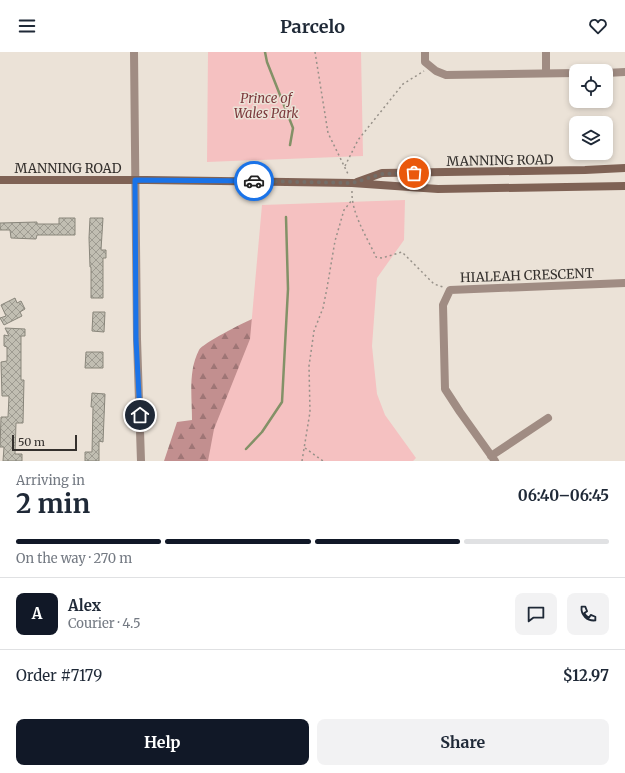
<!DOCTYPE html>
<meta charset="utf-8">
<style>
:root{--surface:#fff;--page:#f2f2f3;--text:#1f2937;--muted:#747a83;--line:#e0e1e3;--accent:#111827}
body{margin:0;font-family:Merriweather,serif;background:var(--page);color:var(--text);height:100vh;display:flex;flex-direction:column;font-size:15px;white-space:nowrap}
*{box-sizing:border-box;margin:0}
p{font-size:13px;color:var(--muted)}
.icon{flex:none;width:22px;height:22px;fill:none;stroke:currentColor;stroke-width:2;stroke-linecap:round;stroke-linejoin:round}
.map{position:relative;height:409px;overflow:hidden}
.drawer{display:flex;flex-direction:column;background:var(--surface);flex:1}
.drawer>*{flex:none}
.tools{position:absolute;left:569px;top:12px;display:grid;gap:8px}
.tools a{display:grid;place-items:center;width:44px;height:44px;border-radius:8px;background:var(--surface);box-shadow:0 2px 6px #0003;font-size:20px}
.scale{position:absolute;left:12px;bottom:10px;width:65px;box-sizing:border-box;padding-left:4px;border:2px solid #34302d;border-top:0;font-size:11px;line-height:14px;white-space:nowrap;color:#34302d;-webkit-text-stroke:3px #ebe2d7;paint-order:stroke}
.pin{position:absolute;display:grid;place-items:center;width:34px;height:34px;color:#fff;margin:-17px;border:2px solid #fff;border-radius:50%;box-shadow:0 1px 4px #0007}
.courier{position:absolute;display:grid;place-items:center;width:40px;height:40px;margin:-20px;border:3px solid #1a73e8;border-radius:50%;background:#fff;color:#222;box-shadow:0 1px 5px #0007}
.summary em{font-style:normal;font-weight:700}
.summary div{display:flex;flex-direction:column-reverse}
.summary{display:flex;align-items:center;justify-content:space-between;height:68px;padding:0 16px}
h1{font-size:26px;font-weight:700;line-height:30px}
.bar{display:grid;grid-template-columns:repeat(4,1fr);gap:6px 4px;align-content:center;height:48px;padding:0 16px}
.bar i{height:5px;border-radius:3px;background:var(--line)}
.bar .active{background:var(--accent)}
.bar p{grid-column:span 4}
.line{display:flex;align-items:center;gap:10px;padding:0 16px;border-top:1px solid var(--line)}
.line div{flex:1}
.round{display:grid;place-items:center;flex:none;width:42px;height:42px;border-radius:8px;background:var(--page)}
.primary-button{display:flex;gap:8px;margin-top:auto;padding:8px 16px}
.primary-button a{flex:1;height:46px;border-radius:8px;background:var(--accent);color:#fff;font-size:16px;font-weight:700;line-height:46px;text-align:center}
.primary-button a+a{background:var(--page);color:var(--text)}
header{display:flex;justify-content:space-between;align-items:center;height:52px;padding:0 16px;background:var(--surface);font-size:18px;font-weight:700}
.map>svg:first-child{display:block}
.forest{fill:url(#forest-firs)}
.park{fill:#f5c1c1}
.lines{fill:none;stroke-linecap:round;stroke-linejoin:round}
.stream{stroke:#839167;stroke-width:2.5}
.building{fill:url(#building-cross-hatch);stroke:#89867b}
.path{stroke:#979189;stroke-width:1.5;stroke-dasharray:2 3;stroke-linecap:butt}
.minor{stroke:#a08c83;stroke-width:8}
.secondary{stroke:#7f6255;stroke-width:8}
.done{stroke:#746e68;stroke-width:4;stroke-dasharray:0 7.2}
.route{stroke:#1a73e8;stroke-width:5}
.labels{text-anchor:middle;stroke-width:3;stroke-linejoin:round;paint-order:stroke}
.park-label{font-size:13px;font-style:italic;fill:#7c3a3d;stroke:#ebe2d7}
.street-label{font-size:13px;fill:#34302d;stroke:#ebe2d7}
</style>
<header><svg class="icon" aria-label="menu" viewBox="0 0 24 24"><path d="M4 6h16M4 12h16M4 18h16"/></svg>Parcelo<svg class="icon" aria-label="heart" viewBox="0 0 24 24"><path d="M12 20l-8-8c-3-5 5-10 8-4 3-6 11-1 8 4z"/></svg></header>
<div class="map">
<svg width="625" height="409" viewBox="0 0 625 409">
<defs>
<pattern id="forest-firs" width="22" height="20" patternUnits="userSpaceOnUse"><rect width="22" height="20" fill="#c28f8f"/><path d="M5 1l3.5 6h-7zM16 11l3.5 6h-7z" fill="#9e7575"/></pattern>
<pattern id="building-cross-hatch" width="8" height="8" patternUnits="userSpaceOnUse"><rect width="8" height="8" fill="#c1beb2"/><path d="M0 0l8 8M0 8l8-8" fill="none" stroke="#9e9b91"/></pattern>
</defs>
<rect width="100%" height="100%" fill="#ebe2d7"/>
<!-- forest -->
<path class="forest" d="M252,267L272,278L232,409H164L177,370L192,368C192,345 188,319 199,298C203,291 243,271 252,267Z"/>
<!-- park -->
<path class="park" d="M208,0H361L363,104L207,110Z
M405,148L404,188L377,226L372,294L377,342L385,363L416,406L413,409H208L214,377L250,287L262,153Z"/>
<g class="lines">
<!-- stream -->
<path class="stream" d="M265,0L267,10L293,76L290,93
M246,397L262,380L282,350L288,237L286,165"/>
</g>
<!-- building -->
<path class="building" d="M59,166H75V183H37L36,187L11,186L10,178H0V171L37,170V172H59Z
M90,166H103L101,198H106V206H103V246H91V215H90L89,186Z
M15,246L17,251L21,249L25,257L20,260L22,264L4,273L0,266L6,264L1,253Z
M93,260H105L104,280L92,279Z
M5,276L25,277V284H21V328H24L23,371H16L15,402H22V409H3L4,395H0L1,365H8L9,344H2L1,310L7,309V295L4,294V283L9,284Z
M86,300H103V316H85Z
M92,341L105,342L103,390L99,389V409H85V400H92L93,355H91Z"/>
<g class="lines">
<!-- path -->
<path class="path" d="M315,0L328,81L348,122
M345,114L358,88L403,32L424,19
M352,139C351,161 367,185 376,205L382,206L402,200L434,232L443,235
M305,396L323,409
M302,409L310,360L309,314L314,279L323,256L327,236L335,189L344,158L352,148"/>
<!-- minor -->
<path class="minor" d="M134,0L137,287L141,409
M425,0V10L436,19L446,23L576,21
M546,21V0
M606,21L625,20
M491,404L548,366
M495,409L460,360L445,337L443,253L450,238L625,231"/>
<!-- secondary -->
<path class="secondary" d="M0,128H147L352,131L438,137L625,134
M357,130L382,121L585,118L625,116"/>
</g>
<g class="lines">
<!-- done -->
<path class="done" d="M254,129L352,131L382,122L414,121"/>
<!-- route -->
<path class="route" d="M140,363L136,287L135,128L254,129"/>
</g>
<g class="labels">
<!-- park labels -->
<g class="park-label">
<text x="266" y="51">Prince of<tspan x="266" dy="15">Wales Park</tspan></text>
</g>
<!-- street labels -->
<g class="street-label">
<text transform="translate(500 108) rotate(-1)" y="5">MANNING ROAD</text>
<text x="68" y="121">MANNING ROAD</text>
<text transform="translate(527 223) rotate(-2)" y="5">HIALEAH CRESCENT</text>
</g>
</g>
</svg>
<div class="tools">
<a><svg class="icon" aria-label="locate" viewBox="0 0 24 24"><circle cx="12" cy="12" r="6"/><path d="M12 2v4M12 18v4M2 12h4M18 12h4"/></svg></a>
<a><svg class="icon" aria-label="layers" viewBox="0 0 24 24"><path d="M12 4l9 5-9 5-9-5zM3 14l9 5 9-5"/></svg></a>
</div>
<div class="scale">50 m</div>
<div class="pin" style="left:414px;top:121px;background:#ea580c"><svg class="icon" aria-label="bag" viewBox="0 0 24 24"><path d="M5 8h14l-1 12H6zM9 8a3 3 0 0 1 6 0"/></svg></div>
<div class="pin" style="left:140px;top:363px;background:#1f2937"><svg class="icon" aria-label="home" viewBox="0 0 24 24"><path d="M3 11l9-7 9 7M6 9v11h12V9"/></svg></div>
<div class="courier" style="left:254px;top:129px"><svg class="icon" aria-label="car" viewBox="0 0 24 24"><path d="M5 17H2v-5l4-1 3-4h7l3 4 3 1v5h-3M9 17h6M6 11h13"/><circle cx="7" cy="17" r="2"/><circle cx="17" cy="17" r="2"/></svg></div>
</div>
<section class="drawer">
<div class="summary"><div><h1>2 min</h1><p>Arriving in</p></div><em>06:40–06:45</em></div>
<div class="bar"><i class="active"></i><i class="active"></i><i class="active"></i><i></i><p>On the way · 270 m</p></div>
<div class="line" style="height:72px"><b class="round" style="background:var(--accent);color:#fff">A</b><div><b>Alex</b><p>Courier · 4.5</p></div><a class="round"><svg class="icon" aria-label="chat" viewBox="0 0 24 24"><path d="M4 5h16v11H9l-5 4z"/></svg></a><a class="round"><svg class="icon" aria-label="phone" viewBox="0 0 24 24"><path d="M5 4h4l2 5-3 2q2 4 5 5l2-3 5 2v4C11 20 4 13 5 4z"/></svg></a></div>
<div class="line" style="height:52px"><div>Order #7179</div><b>$12.97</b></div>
<div class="primary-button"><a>Help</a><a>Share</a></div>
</section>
